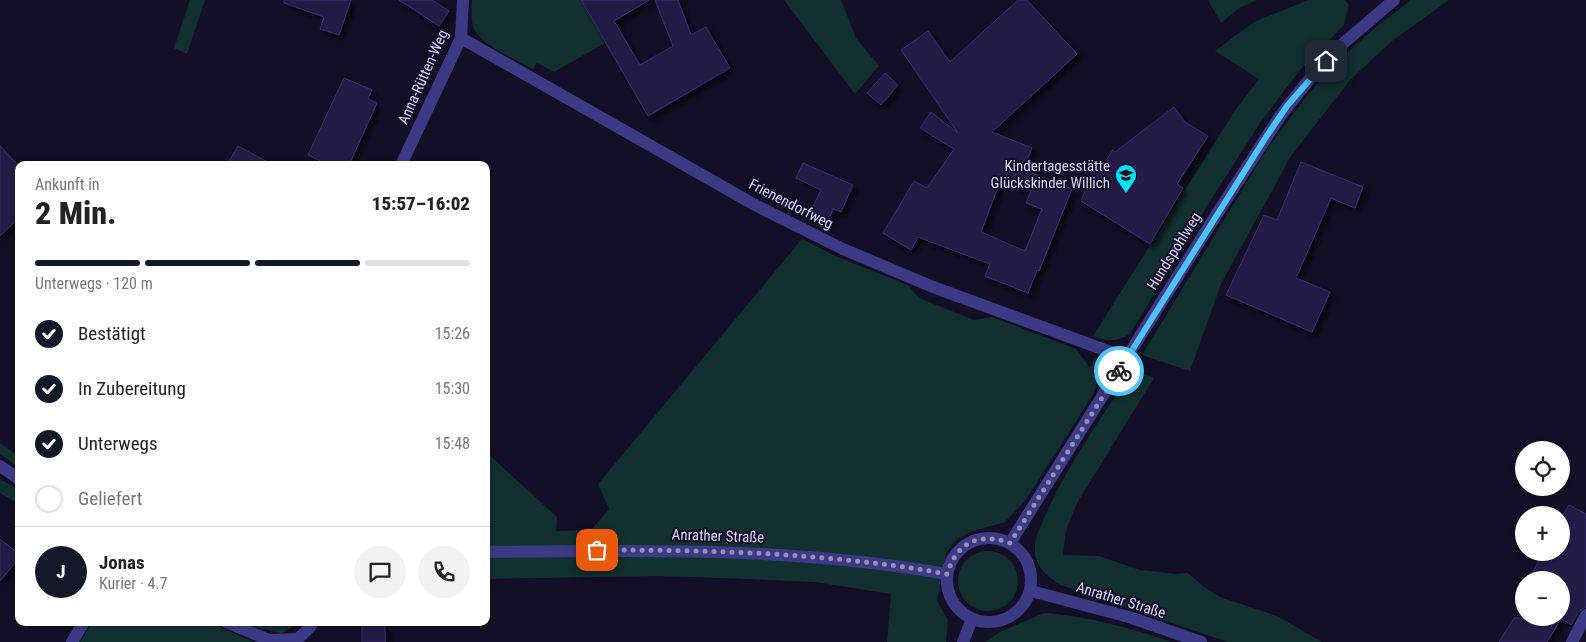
<!DOCTYPE html>
<html lang="de">
<meta charset="utf-8">
<style>
:root{--surface:#fff;--page:#f2f2f2;--text:#222;--muted:#767676;--line:#e0e0e0;--accent:#111827}
body{margin:0;font-family:"Roboto Condensed",sans-serif;background:var(--page);color:var(--text);height:100vh;display:flex;flex-direction:column;font-size:19px;white-space:nowrap}
*{box-sizing:border-box;margin:0}
p{font-size:16px;color:var(--muted)}
.icon{flex:none;width:28px;height:28px;fill:none;stroke:currentColor;stroke-width:2;stroke-linecap:round;stroke-linejoin:round}
.map{position:relative;flex:1;overflow:hidden}
.sheet{position:absolute;left:15px;top:161px;width:475px;height:465px;display:flex;flex-direction:column;background:var(--surface);border-radius:10px;box-shadow:0 1px 4px #0004}
.sheet>*{flex:none}
.buttons{position:absolute;left:1515px;top:441px;display:grid;gap:10px}
.buttons a{display:grid;place-items:center;width:55px;height:55px;border-radius:50%;background:var(--surface);box-shadow:0 1px 4px #0004;font-size:25px}
.pin{position:absolute;display:grid;place-items:center;width:42px;height:42px;color:#fff;margin:-21px;border-radius:10px;box-shadow:0 2px 8px #0006}
.courier{position:absolute;display:grid;place-items:center;width:50px;height:50px;margin:-25px;border:4px solid #4fc3f7;border-radius:50%;background:#fff;color:#222;box-shadow:0 1px 6px #0007}
.overview em{font-style:normal;font-weight:800}
.overview div{display:flex;flex-direction:column-reverse}
.overview{display:flex;align-items:center;justify-content:space-between;height:85px;padding:0 20px}
h1{font-size:32px;font-weight:800;line-height:38px}
.bar{display:grid;grid-template-columns:repeat(4,1fr);gap:8px 5px;align-content:center;height:60px;padding:0 20px}
.bar i{height:6px;border-radius:4px;background:var(--line)}
.bar .on{background:var(--accent)}
.bar p{grid-column:span 4}
.line{display:flex;align-items:center;gap:12px;padding:0 20px;border-top:1px solid var(--line)}
.line div{flex:1}
.round{display:grid;place-items:center;flex:none;width:52px;height:52px;border-radius:26px;background:var(--page)}
ol{padding:0 20px;list-style:none}
li{display:flex;align-items:center;gap:15px;height:55px}
li p{margin-inline-start:auto}
li .icon{padding:5px;border-radius:50%;background:var(--accent);color:#fff;stroke-width:4}
li:last-child{color:var(--muted)}
li i{width:28px;height:28px;border:2px solid var(--line);border-radius:50%}
.map>svg:first-child{display:block}
.green{fill:#12302f}
.building{fill:#241b47;stroke:#3b2d73;fill-rule:evenodd;filter:url(#shadow)}
.lines{fill:none;stroke-linecap:round;stroke-linejoin:round}
.minor{stroke:#3d3a85;stroke-width:12}
.tertiary{stroke:#3d3a85;stroke-width:12}
.done{stroke:#948fb3;stroke-width:5;stroke-dasharray:0 9}
.route{stroke:#4fc3f7;stroke-width:6}
.labels{text-anchor:middle;stroke-width:4;stroke-linejoin:round;paint-order:stroke}
.street-label{font-size:15px;fill:#d9d4ff;stroke:#130f26}
.poi-label{font-size:15px;fill:#d9d4ff;stroke:#130f26;text-anchor:end}
</style>
<div class="map">
<svg width="1586" height="642" viewBox="0 0 1586 642">
<defs>
<filter id="shadow"><feDropShadow dx="4.5" dy="4.5" stdDeviation="2.5" flood-color="#0009"/></filter>
</defs>
<rect width="100%" height="100%" fill="#130f26"/>
<!-- green -->
<path class="green" d="M190,0H205L187,54L174,48Z
M472,0H580L605,43L554,72L537,63L533,69C518,60 479,44 473,27C471,18 471,9 472,0Z
M784,0H841L856,38L879,66L855,94Z
M1208,0H1257L1239,8L1221,23Z
M1309,0H1345L1349,5L1344,25L1301,69L1262,120L1212,198L1130,334C1116,342 1109,342 1093,336L1236,109L1259,79L1215,51L1254,22Z
M1411,0H1449L1392,41L1350,80L1291,156L1221,284L1190,371L1142,355L1267,149L1306,97L1339,60L1376,27Z
M802,239L835,256L908,285L919,298L974,320L992,317L1076,349L1090,368L1095,356L1100,373L1094,393L1025,501L1005,522L970,532L955,541L946,553L937,601L948,620L946,642H887L891,594L815,582L721,578L657,576L486,579V452L557,517L556,531L591,530L609,509L598,484Z
M1133,369L1154,378L1077,503L1066,530L1063,555L1099,556L1140,570L1177,574L1188,573L1204,587L1220,597L1277,616L1322,642H1228L1061,585C1048,577 1035,567 1035,550C1034,540 1039,530 1043,521C1065,467 1102,418 1133,369Z
M0,443L19,457V468L0,454Z
M0,479L19,490V504L0,493Z
M958 581a30 30 0 1 1 60 0a30 30 0 1 1-60 0Z
M1044,613C1087,616 1131,628 1172,642H985L1000,632Z
M92,622L210,623L254,642H80Z
M242,623H298L296,625L282,633L249,626Z"/>
<!-- building -->
<path class="building" d="M284,0H351L339,35L320,29L324,17L284,3Z
M399,0H432L449,11L439,26Z
M581,0H649L614,21L640,65L673,46L655,0H678L691,35L706,27L730,68L648,116Z
M1018,0H1027L1077,54L992,132L1032,148L1023,169L1072,189L1039,271L1037,270L1028,293L985,276L990,264L918,237L911,250L883,233L914,181L927,188L954,149L920,128L931,112L958,133L901,50L928,31L950,62ZM1001,179L1031,191L1026,203L1042,209L1025,251L981,232Z
M885,73L898,85L881,105L867,93Z
M344,78L372,90L368,99L377,103L349,165H329L308,155Z
M1174,107L1185,122L1208,136L1177,184L1183,188L1150,244L1081,201L1097,161L1103,165L1113,150L1115,152Z
M0,146L19,166V218L0,236Z
M238,146L273,165H227Z
M1301,162L1363,187L1355,208L1331,198L1296,278L1330,292L1312,332L1226,295L1264,215L1277,220Z
M803,163L853,185L841,212L833,209L828,222L810,213L821,190L796,178Z
M1569,505L1586,514V607L1579,611L1571,625L1561,619L1547,642H1499L1514,618H1561V580H1540L1531,575L1541,557L1551,562L1556,552H1561V518Z
M0,539L19,554V558L0,581Z
M362,624H385V642H362Z"/>
<g class="lines">
<!-- minor -->
<path class="minor" d="M461,38L755,205L843,249L933,287L1127,358
M401,165L461,38L463,0
M226,622L269,640L298,639L311,626V622
M72,642L84,622
M963,642L972,619
M1572,642L1586,615"/>
<!-- tertiary -->
<path class="tertiary" d="M0,466L19,479
M947 580a42 42 0 1 1 84 0a42 42 0 1 1-84 0Z
M1010,543L1220,209L1281,115L1312,76L1339,47L1394,0
M486,552C641,550 794,547 947,574
M1031,591L1129,617L1201,642"/>
</g>
<g class="lines">
<!-- done -->
<path class="done" d="M597,550C715,550 831,553 947,574C957,542 979,532 1010,543L1119,371"/>
<!-- route -->
<path class="route" d="M1119,371L1266,137L1287,106L1326,61"/>
</g>
<!-- icons -->
<defs>
<g id="school-pin" transform="scale(1.125)"><path d="M0 17L-7.5 6A9.5 9.5 0 1 1 7.5 6Z" fill="#00e5ff" stroke="#130f26"/><path d="M0-5L7-2L0 1L-7-2ZM-4 1L0 2.5L4 1V4Q0 6-4 4Z" fill="#111"/></g>
</defs>
<g fill-rule="evenodd">
<use href="#school-pin" x="1126" y="175"/>
</g>
<g class="labels">
<!-- street labels -->
<g class="street-label">
<text transform="translate(423 77) rotate(-66)" y="5">Anna-Rütten-Weg</text>
<text transform="translate(791 204) rotate(27)" y="5">Frienendorfweg</text>
<text transform="translate(1174 251) rotate(-58)" y="5">Hundspohlweg</text>
<text transform="translate(718 536) rotate(2)" y="5">Anrather Straße</text>
<text transform="translate(1121 600) rotate(17)" y="5">Anrather Straße</text>
</g>
<!-- poi labels -->
<g class="poi-label">
<text x="1110" y="171">Kindertagesstätte<tspan x="1110" dy="17">Glückskinder Willich</tspan></text>
</g>
</g>
</svg>
<div class="buttons">
<a><svg class="icon" aria-label="locate" viewBox="0 0 24 24"><circle cx="12" cy="12" r="6"/><path d="M12 2v4M12 18v4M2 12h4M18 12h4"/></svg></a>
<a>+</a>
<a>−</a>
</div>
<div class="pin" style="left:597px;top:550px;background:#ea580c"><svg class="icon" aria-label="bag" viewBox="0 0 24 24"><path d="M5 8h14l-1 12H6zM9 8a3 3 0 0 1 6 0"/></svg></div>
<div class="pin" style="left:1326px;top:61px;background:#1f2937"><svg class="icon" aria-label="home" viewBox="0 0 24 24"><path d="M3 11l9-7 9 7M6 9v11h12V9"/></svg></div>
<div class="courier" style="left:1119px;top:371px"><svg class="icon" aria-label="bike" viewBox="0 0 24 24"><circle cx="6" cy="16" r="4"/><circle cx="18" cy="16" r="4"/><path d="M6 16l4-8h5l3 8M10 8l3 8H6M13 5h3"/></svg></div>
<section class="sheet">
<div class="overview"><div><h1>2 Min.</h1><p>Ankunft in</p></div><em>15:57–16:02</em></div>
<div class="bar"><i class="on"></i><i class="on"></i><i class="on"></i><i></i><p>Unterwegs · 120 m</p></div>
<ol>
<li><svg class="icon" aria-label="check" viewBox="0 0 24 24"><path d="M5 12l5 5 9-10"/></svg>Bestätigt<p>15:26</p></li>
<li><svg class="icon" aria-label="check" viewBox="0 0 24 24"><path d="M5 12l5 5 9-10"/></svg>In Zubereitung<p>15:30</p></li>
<li><svg class="icon" aria-label="check" viewBox="0 0 24 24"><path d="M5 12l5 5 9-10"/></svg>Unterwegs<p>15:48</p></li>
<li><i></i>Geliefert</li>
</ol>
<div class="line" style="height:90px"><b class="round" style="background:var(--accent);color:#fff">J</b><div><b>Jonas</b><p>Kurier · 4.7</p></div><a class="round"><svg class="icon" aria-label="chat" viewBox="0 0 24 24"><path d="M4 5h16v11H9l-5 4z"/></svg></a><a class="round"><svg class="icon" aria-label="phone" viewBox="0 0 24 24"><path d="M5 4h4l2 5-3 2q2 4 5 5l2-3 5 2v4C11 20 4 13 5 4z"/></svg></a></div>
</section>
</div>
